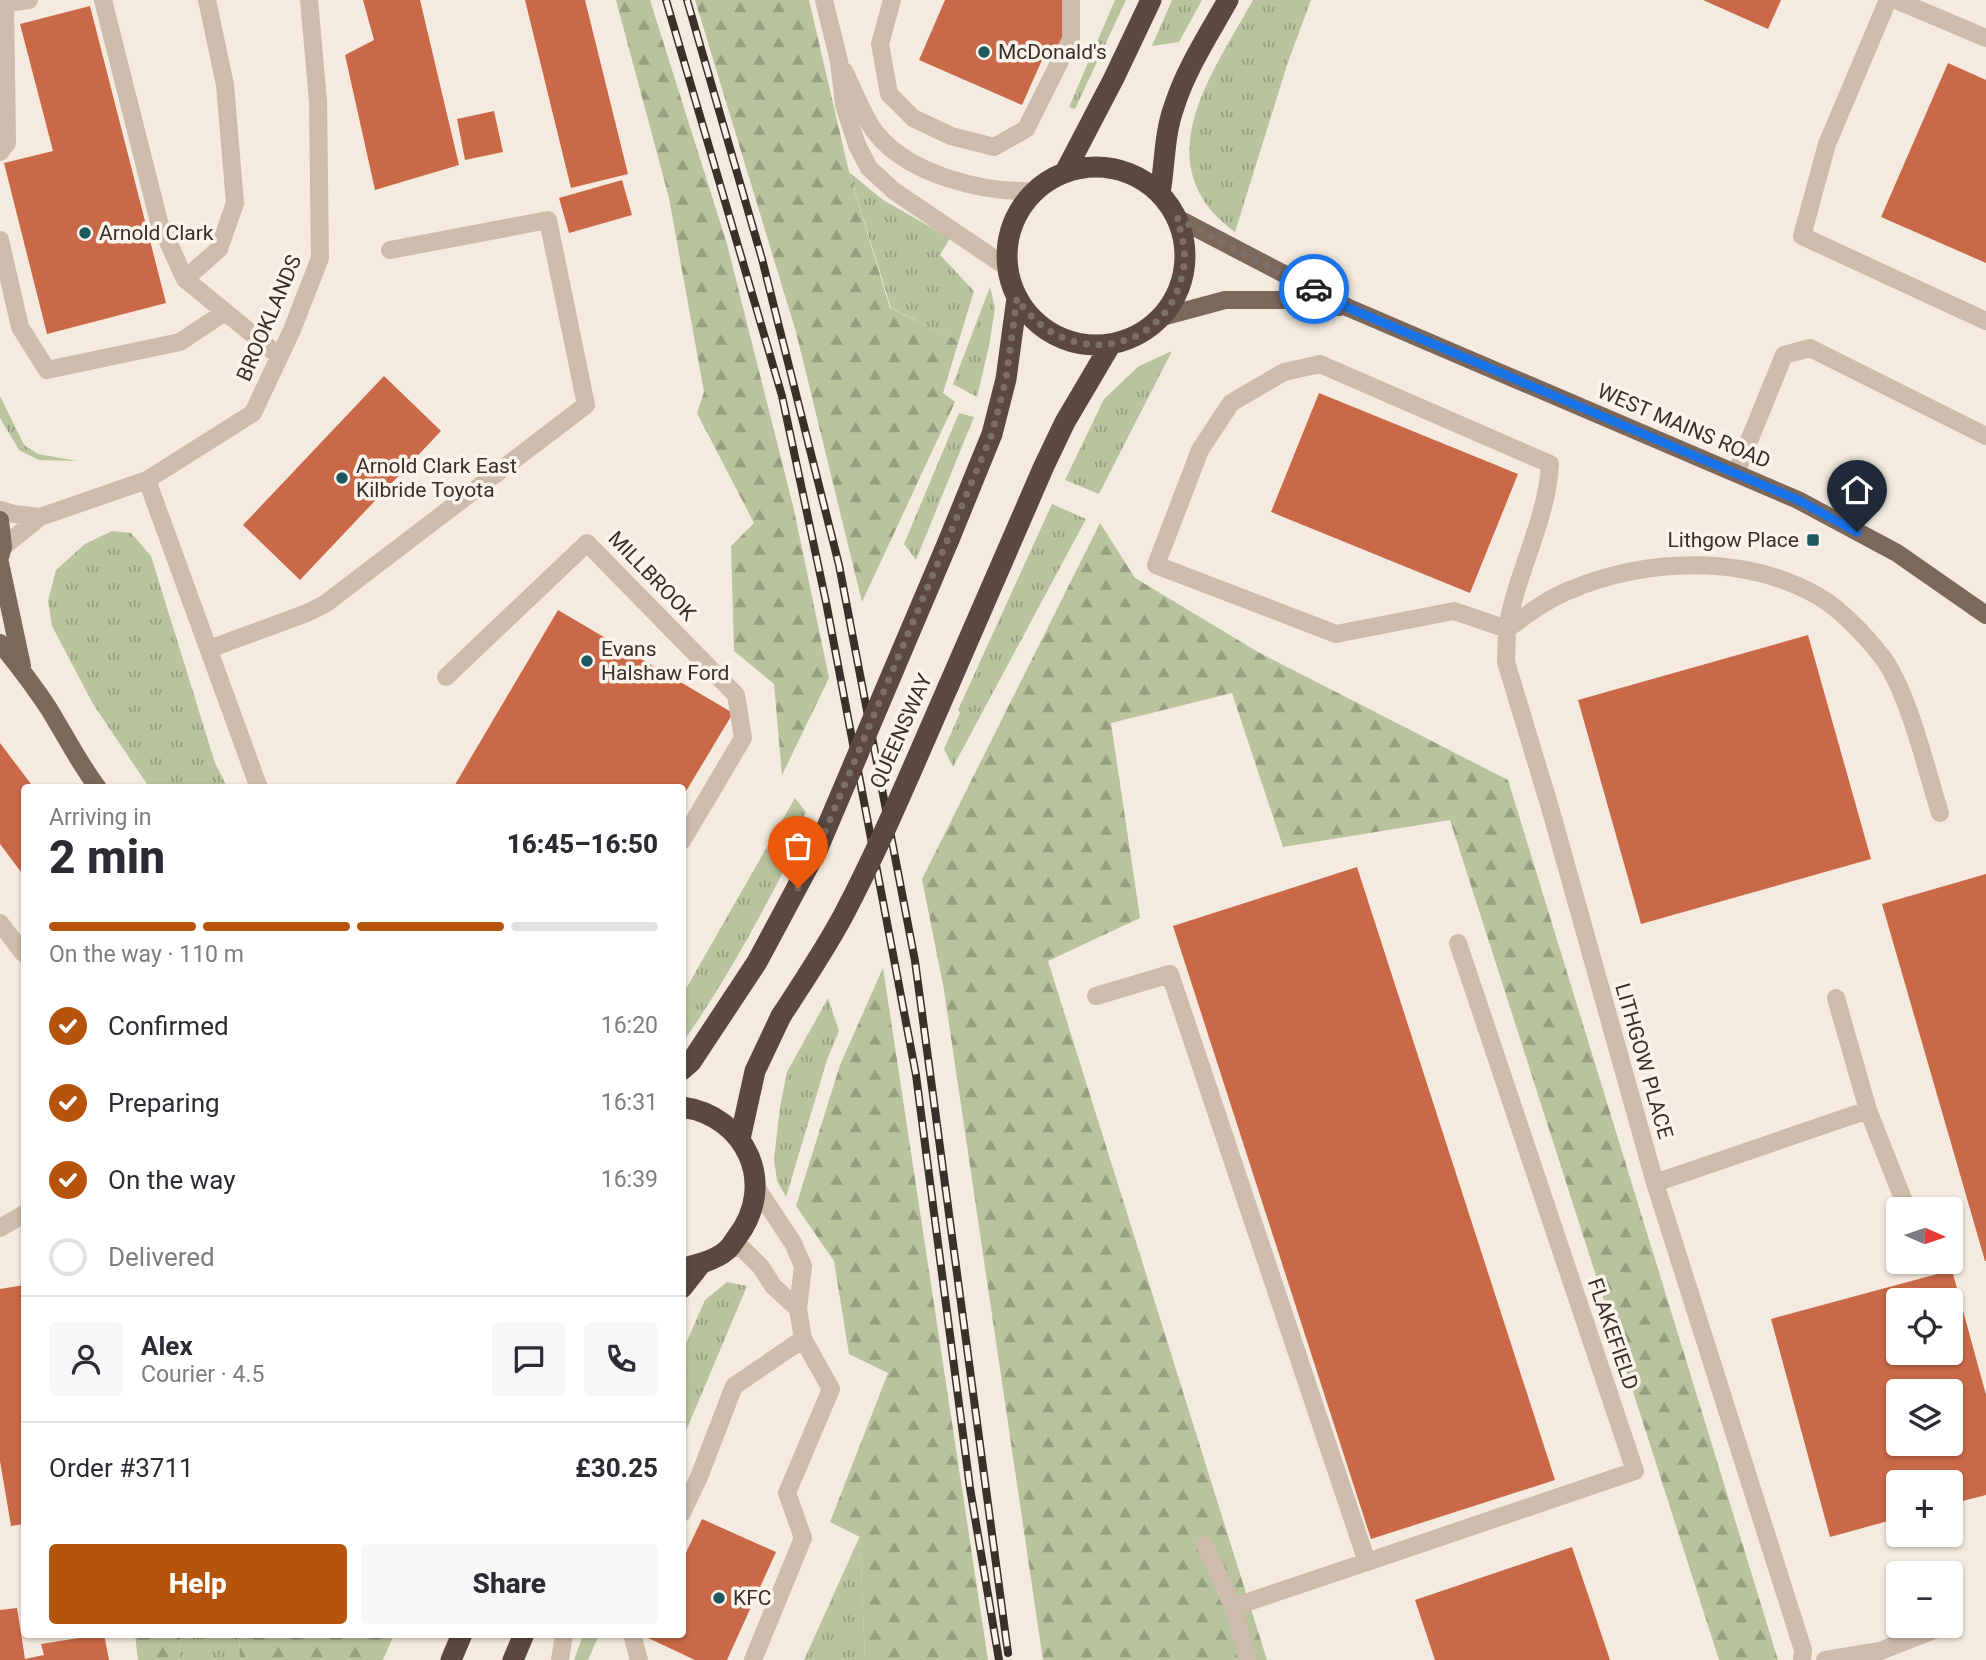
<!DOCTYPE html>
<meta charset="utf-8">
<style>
:root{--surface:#fff;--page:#f7f7f7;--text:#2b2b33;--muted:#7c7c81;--line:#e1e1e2;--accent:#b45309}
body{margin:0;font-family:Roboto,sans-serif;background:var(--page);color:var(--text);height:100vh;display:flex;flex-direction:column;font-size:26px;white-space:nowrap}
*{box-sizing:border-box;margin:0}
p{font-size:23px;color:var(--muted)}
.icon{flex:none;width:38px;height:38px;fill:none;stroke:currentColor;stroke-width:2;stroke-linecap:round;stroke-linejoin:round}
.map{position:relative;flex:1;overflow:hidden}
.panel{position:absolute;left:21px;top:784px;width:665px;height:854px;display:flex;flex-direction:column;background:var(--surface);border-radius:7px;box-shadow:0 2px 5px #0004}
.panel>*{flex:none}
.needle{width:46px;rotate:93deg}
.tools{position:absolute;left:1886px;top:1197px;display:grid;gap:14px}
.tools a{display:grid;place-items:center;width:77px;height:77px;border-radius:7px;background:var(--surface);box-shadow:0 2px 5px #0004;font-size:35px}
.pin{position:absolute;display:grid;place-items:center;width:60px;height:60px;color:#fff;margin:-72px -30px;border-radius:50% 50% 50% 0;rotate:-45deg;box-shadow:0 0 7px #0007}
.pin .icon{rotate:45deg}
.courier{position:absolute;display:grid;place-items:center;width:70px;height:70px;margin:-35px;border:5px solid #1a73e8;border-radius:50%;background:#fff;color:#222;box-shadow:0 2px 9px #0007}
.overview em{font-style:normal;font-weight:800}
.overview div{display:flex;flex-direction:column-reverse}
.overview{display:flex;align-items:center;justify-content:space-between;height:119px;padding:0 28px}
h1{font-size:46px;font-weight:800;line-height:52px}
.bar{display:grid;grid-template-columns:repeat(4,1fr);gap:10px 7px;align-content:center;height:84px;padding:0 28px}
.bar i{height:9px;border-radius:5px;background:var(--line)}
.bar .active{background:var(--accent)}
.bar p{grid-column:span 4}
.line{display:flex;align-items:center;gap:18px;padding:0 28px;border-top:2px solid var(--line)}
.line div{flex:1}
.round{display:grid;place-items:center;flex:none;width:74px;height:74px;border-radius:7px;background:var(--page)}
ol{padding:0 28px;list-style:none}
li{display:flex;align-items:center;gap:21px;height:77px}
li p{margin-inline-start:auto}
li .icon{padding:7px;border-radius:50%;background:var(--accent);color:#fff;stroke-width:4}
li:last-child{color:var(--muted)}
li i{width:38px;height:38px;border:4px solid var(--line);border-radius:50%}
.cta{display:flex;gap:14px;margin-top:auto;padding:14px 28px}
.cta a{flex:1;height:80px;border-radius:7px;background:var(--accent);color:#fff;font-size:28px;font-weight:800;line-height:80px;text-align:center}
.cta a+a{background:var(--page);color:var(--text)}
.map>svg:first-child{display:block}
.grass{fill:url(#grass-tufts)}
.forest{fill:url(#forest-firs)}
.building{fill:#c96948;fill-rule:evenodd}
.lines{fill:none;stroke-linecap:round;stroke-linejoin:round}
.minor{stroke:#cdbbab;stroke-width:18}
.major{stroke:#7c675b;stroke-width:18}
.highway{stroke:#5b4941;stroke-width:21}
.rail-casing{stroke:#3a2f2a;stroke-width:8}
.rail{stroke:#fbf4ec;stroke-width:5;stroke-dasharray:16;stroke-linecap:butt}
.highway-bridge{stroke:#5b4941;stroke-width:21}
.done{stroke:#7b7069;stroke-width:7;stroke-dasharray:0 12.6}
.route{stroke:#1a73e8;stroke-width:9}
.poi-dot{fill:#1e585e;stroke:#fbf4ec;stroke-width:2.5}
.labels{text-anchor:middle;stroke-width:7;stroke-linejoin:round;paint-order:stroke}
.poi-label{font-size:21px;fill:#3a2f2a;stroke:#fbf4ec;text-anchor:start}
.street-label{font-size:21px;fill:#3a2f2a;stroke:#fbf4ec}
</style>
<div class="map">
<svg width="1986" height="1660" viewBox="0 0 1986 1660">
<defs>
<pattern id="grass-tufts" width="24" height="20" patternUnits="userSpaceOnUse" patternTransform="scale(1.75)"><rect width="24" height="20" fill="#b7c49e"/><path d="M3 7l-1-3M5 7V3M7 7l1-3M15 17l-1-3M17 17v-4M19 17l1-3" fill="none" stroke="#96a081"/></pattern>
<pattern id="forest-firs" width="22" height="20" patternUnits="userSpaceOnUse" patternTransform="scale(1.75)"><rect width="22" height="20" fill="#b7c49e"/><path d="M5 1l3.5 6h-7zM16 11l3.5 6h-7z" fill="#96a081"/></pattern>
</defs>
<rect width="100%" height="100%" fill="#f4eadf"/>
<!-- grass -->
<path class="grass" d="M1115,0H1126L1075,109L1069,107Z
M1172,0H1202L1179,42L1152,46Z
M1253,0H1311L1288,62L1235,232C1143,165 1212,74 1253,0Z
M849,172L883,200L950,238L940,255L974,291L959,340L945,335L891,308Z
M990,287L995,308L989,346L977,397L953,384Z
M1172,351L1099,494L1065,480L1104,399L1139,366Z
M0,396L24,445L38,454L77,461L39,460L19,450L0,418Z
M959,413L974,417L916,560L904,544Z
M1052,504L1086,519L953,767L944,749L960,713L958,710Z
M112,531L131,533L151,556L215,763L227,787H149L93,704L52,626L48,601L56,570L85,544Z
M795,798L806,812L796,832L802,835C766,906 729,977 683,1042V994Z
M828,998L839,1031L827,1060L786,1197L777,1181L774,1159L780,1107L787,1072Z
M727,1282L747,1286L683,1438V1350L705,1300Z
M860,1536L865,1660H804Z
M181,1635H240L239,1660H179Z
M583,1635H599L588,1660H574Z"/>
<!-- forest -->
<path class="forest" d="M616,0H650L727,244L794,510L829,678L782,775L774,684L734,651L731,546L754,523L697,413L704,392L669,198Z
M695,0H809L849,172L890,308L945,335L959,340L943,393L955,402L862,602L796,332Z
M1100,523L1135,578L1258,652L1508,780L1778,1660H1719L1450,820L1283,847L1232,693L1111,723L1140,918L1048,961L1267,1660H1043L944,990L922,879Z
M883,968L988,1660H865L860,1537L830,1522L888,1373L849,1354L834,1261L796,1206L840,1065Z
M135,1635H181L179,1660H138Z
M240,1635V1634L394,1635L383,1660H239Z"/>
<!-- building -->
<path class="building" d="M363,0H420L459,165L375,190L345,55L374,40Z
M525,0H585L628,174L571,188Z
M945,0H1079L1055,54L1046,51L1022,105L919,60Z
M1703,0H1781L1768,29Z
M90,6L166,303L47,334L4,163L53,151L20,24Z
M1948,63L1986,80V263L1881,217Z
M494,111L503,152L465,160L457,119Z
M622,180L632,215L569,233L559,198Z
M384,376L441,431L300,580L243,525Z
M1319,393L1518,474L1470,593L1271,512Z
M558,610L733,713L682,798V788H453Z
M1808,635L1871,859L1641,924L1578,700Z
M0,743L34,788H24V876L0,844Z
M1357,867L1555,1480L1371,1539L1173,926Z
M1986,874V1261H1985L1882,904Z
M1952,1270L1986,1395V1495L1951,1504V1482H1899V1518L1830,1537L1771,1319ZM1899,1300H1951V1353H1899ZM1899,1391H1951V1444H1899Z
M24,1285V1524L11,1526L0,1461V1289Z
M702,1519L776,1552L727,1660H695L648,1638L649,1634H682V1561Z
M1572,1547L1610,1660H1435L1415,1600Z
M17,1608L25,1659L44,1655L41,1644L104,1634L109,1660H0V1610Z"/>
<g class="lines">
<!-- minor -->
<path class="minor" d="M103,0L159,222L185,279L279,356
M824,0L839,61L844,105L857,145L869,168L894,191L1008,268
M892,0L880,44L889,94L913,118L951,136L994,147L1026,129L1071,39V0
M1888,0L1827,144L1802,236L1986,321
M1896,0L1986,38
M5,3L29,0
M844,71C854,90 863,117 876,133C909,175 984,193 1034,191
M0,152L7,143L5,0
M0,240L20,327L47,370L180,342L225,312
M185,279L219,249L235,203L225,85L207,0
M1320,364L1550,464C1547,521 1516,573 1507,629L1454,611L1336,634L1156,565L1200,450L1231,403L1284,372Z
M1736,473L1784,355L1810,348L1986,436
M147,480L259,788
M0,510L14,514L40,517
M3,547L40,517L147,480L253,413L292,330L320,258L318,101L309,0
M209,649L307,613L325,604L586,405L548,220L390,250
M446,677L587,543L736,695L743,738L682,841
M0,923L24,954
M1096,996L1170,974L1367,1562L1233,1607
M1836,998L1868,1110L1907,1209
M1655,1183L1868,1110
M0,1228L24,1214
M727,1250L740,1246L761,1267L773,1286L798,1309
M682,1513L699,1477L734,1386L803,1339
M1205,1545L1233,1607L1248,1660
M1367,1562L1635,1471L1458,943
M632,1634L639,1660
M560,1660L564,1634
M753,1660L803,1538L787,1493L831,1389L803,1339L798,1309L803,1266L793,1243L756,1187
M1802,1660L1803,1650L1655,1183L1551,811L1506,662L1507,629C1527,615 1547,599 1570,590C1647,558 1744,554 1818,596C1843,611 1865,635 1883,658C1909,694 1926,769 1940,813
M1825,1660L1880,1651L1944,1626"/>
<!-- major -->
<path class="major" d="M1177,218L1349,308L1798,500L1897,553L1986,615
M1162,317L1225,300H1288L1339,307
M0,520L3,547L0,557
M0,563L22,666
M0,643C17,664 34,686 49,709C65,735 79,763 98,788"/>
<!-- highway -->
<path class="highway" d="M1007 256a89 89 0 1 1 178 0a89 89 0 1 1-178 0Z
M1065,172L1114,78L1151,0
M1160,193C1165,165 1164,134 1174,107C1186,69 1209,34 1228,0
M948,542L992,434L1006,379L1017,298
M948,687L1044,466L1065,422L1111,344
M682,1070L691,1062L757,962L818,848
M682,1107C747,1116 777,1185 737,1237C734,1241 731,1247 727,1250C716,1260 697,1265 682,1268
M740,1139L755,1071L781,1016
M682,1288L700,1265
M451,1660L462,1634
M513,1660L524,1634"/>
<!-- rail casing -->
<g class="rail-casing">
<path id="rail" d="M666,0L782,396L826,602L916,1075L970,1488L999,1660
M687,0L762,259L839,565L915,961L1008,1653"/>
</g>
<!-- rail -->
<use href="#rail" class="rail"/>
<!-- highway-bridge -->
<path class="highway-bridge" d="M818,848L948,542
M781,1016C802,984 824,951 843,916C882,842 914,764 948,687"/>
</g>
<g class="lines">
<!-- done -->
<path class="done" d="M798,888L818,848L992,434L1006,379L1017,298C1062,370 1167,357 1183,271C1187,253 1182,235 1177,218L1237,251L1314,289"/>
<!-- route -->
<path class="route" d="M1314,289L1349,308L1798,500L1857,532"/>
</g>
<!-- markers -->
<g class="poi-dot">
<circle cx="984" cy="52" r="7"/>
<circle cx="85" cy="233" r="7"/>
<circle cx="342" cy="478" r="7"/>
<rect x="1806" y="533" width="14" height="14" rx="3.5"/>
<circle cx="587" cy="661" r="7"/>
<circle cx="719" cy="1598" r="7"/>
</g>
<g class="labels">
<!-- poi labels -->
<g class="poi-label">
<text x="998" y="59">McDonald's</text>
<text x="99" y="240">Arnold Clark</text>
<text x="356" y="473">Arnold Clark East<tspan x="356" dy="24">Kilbride Toyota</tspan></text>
<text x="1799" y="547" text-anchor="end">Lithgow Place</text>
<text x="601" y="656">Evans<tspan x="601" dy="24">Halshaw Ford</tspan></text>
<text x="733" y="1605">KFC</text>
</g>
<!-- street labels -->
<g class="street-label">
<text transform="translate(269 318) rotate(-67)" y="7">BROOKLANDS</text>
<text transform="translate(1684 426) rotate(23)" y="7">WEST MAINS ROAD</text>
<text transform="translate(652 576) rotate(46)" y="7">MILLBROOK</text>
<text transform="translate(901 731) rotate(-66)" y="7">QUEENSWAY</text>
<text transform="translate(1644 1061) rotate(74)" y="7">LITHGOW PLACE</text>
<text transform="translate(1613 1334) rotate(71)" y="7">FLAKEFIELD</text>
</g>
</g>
</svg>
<div class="tools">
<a><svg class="needle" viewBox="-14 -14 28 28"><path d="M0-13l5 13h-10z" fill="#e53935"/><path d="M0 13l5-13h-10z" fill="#7c7c81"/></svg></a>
<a><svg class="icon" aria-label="locate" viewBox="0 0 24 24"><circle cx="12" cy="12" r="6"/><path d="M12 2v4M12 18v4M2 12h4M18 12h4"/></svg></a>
<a><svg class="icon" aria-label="layers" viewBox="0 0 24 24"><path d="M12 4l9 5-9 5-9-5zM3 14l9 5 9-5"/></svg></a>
<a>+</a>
<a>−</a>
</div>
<div class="pin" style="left:798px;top:888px;background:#ea580c"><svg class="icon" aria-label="bag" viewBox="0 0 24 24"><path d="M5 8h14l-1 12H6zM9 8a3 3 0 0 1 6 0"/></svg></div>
<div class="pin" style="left:1857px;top:532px;background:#1f2937"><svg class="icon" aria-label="home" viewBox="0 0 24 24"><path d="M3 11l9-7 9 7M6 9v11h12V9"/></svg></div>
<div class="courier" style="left:1314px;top:289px"><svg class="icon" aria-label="car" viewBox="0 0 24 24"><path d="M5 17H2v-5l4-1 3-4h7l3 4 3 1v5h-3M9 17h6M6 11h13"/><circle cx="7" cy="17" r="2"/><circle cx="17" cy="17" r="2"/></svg></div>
<section class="panel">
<div class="overview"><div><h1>2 min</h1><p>Arriving in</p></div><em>16:45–16:50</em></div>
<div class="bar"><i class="active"></i><i class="active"></i><i class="active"></i><i></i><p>On the way · 110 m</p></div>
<ol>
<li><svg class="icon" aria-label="check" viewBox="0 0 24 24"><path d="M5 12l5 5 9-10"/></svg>Confirmed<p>16:20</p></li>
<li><svg class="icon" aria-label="check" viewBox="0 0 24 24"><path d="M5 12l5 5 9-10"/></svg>Preparing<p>16:31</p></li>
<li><svg class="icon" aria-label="check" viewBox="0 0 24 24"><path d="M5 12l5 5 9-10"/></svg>On the way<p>16:39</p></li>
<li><i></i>Delivered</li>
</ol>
<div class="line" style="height:126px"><a class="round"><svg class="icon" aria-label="person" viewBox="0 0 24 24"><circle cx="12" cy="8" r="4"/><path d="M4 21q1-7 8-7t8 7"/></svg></a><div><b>Alex</b><p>Courier · 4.5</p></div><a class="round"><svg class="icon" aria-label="chat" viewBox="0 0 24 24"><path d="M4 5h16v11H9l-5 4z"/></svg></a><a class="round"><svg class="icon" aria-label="phone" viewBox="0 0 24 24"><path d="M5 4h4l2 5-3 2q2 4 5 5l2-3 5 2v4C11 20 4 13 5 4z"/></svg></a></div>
<div class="line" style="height:91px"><div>Order #3711</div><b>£30.25</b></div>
<div class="cta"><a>Help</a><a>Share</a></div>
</section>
</div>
